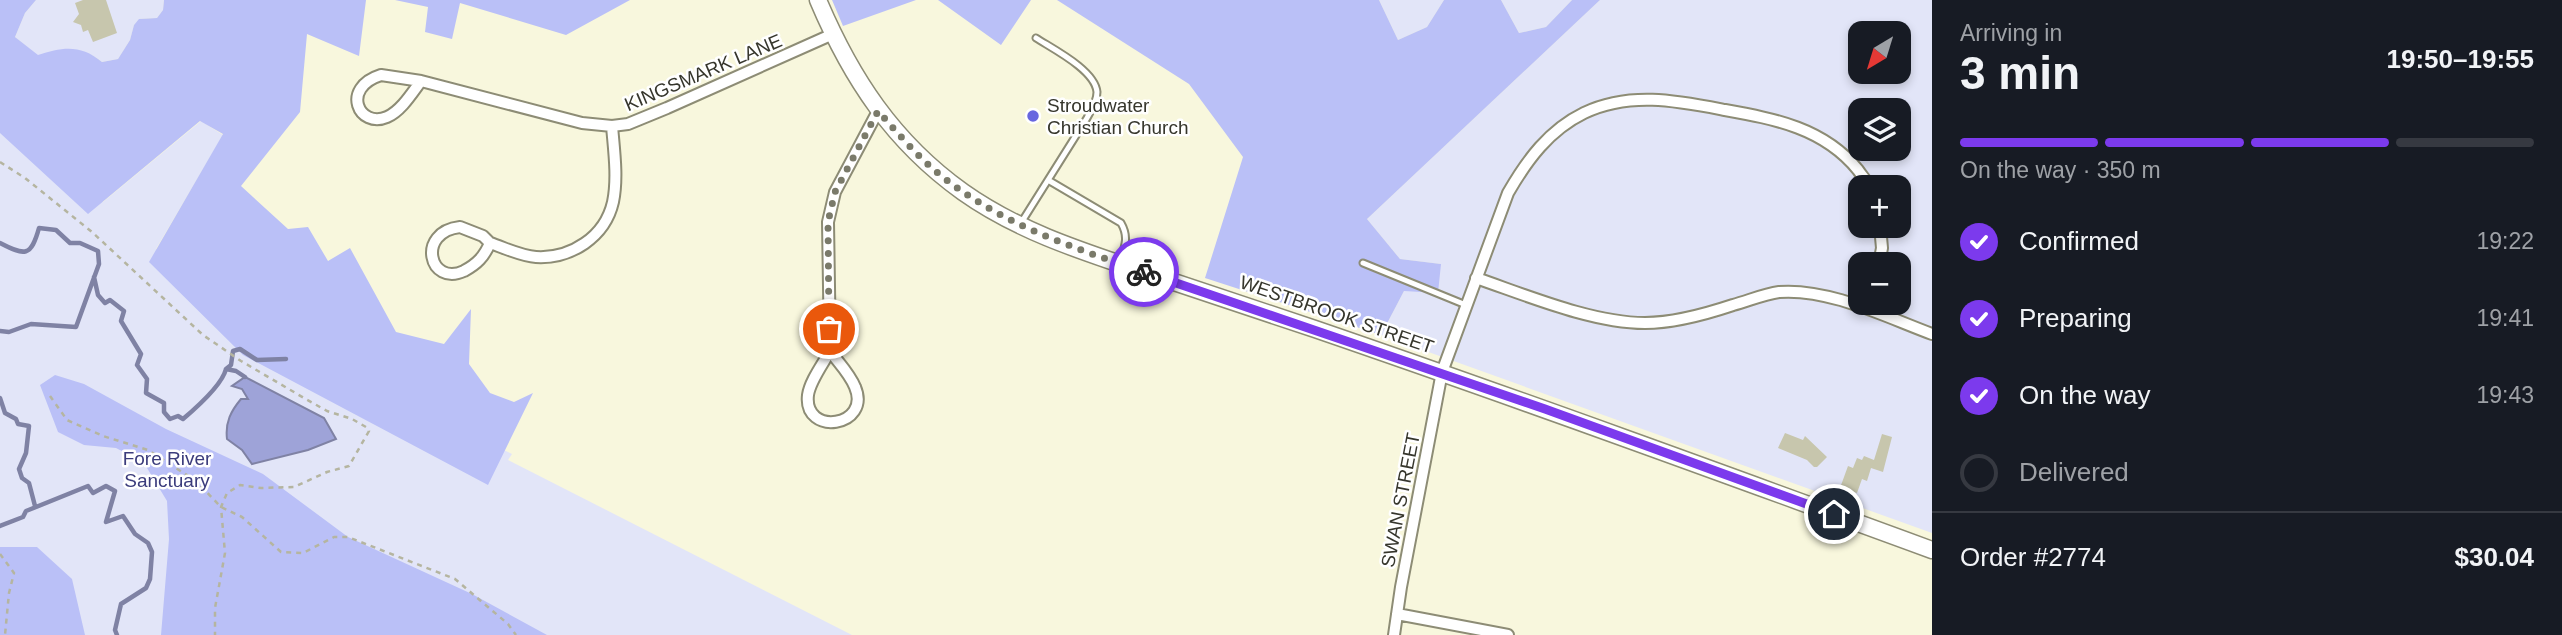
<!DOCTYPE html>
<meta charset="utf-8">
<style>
:root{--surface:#171b24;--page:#20242c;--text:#f1f3f6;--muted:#9ea1a6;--line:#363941;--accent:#7c3aed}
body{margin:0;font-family:Arial,sans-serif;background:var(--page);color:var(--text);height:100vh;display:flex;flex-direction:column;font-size:26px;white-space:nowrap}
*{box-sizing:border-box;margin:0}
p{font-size:23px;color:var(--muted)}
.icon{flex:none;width:38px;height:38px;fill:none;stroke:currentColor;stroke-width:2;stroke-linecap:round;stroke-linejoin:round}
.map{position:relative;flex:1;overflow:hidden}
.panel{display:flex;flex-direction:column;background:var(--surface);width:630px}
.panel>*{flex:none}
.needle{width:46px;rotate:218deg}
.fabs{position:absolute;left:1848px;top:21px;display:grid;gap:14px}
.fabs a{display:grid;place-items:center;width:63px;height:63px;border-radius:14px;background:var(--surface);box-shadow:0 4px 10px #0003;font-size:35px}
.pin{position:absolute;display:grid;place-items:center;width:60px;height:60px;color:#fff;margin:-30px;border:4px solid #fff;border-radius:50%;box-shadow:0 2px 7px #0007}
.courier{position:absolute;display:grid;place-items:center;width:70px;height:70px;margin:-35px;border:5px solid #7c3aed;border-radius:50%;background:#fff;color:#222;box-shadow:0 2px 9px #0007}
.headline em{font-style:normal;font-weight:700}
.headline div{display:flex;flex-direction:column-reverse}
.headline{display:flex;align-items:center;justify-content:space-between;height:119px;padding:0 28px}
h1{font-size:46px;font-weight:700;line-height:52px}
.bar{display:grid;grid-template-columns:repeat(4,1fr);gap:10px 7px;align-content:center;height:84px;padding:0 28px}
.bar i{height:9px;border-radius:5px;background:var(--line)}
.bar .current{background:var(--accent)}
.bar p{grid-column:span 4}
.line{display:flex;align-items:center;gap:18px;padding:0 28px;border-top:2px solid var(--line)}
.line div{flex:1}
ol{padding:0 28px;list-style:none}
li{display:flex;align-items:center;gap:21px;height:77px}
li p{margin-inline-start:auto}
li .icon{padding:7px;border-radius:50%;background:var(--accent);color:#fff;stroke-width:4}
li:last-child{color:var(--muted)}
li i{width:38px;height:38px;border:4px solid var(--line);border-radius:50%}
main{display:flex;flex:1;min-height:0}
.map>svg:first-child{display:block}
.green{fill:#e2e5f8;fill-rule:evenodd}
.forest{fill:#bac0f7}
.water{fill:#9ea3d8;stroke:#7f82a4;stroke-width:2}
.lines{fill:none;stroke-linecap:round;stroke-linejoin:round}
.stream{stroke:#7f82a4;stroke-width:4.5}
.building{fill:#c7c6ad}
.service-casing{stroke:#8d8c75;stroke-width:9}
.minor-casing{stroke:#8d8c75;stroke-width:14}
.secondary-casing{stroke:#8d8c75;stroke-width:19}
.path{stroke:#b5b5a0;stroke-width:2.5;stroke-dasharray:5 5;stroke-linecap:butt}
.service{stroke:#fff;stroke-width:5}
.minor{stroke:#fff;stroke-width:10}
.secondary{stroke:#fff;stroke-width:16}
.done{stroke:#7a7a6a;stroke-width:7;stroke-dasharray:0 12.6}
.route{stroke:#7c3aed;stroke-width:9}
.poi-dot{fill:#6766df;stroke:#fff;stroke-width:2.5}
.labels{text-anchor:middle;stroke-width:5;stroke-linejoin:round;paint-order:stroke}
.street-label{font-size:19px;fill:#36362c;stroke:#fff}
.poi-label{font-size:19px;fill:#36362c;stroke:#fff;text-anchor:start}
.park-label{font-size:19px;fill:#3b3c7c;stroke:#fff}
</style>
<main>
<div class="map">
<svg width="1932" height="635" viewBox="0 0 1932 635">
<rect width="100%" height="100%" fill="#f8f7dd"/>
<!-- green -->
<path class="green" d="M36,0H164L163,10L157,18L140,19L134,25L130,40L118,59L102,62C85,47 58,48 38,56L15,37L25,13Z
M1379,0H1444L1427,27L1398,40Z
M1501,0H1572L1546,27L1519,33Z
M1600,0H1932V533L1381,335L1404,291L1441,264L1400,259L1367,219ZM1860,33H1899V72H1860ZM1860,110H1899V149H1860ZM1860,187H1899V226H1860ZM1860,264H1899V303H1860Z
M0,107L103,202L201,121L223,135L156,249L227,314L512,454L508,460L852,635H0Z"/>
<!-- forest -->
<path class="forest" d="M0,0H36L25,13L15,37L38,55C62,47 81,44 102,62L118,59L130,40L134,25L139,19L157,18L163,10L164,0H366L359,56L307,34L300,112L241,186L288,229L308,227L328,261L350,248L396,332L444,344L471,309L469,364L490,393L514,402L533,393L488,485L243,355L149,262L223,134L200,121L88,214L0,133Z
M395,0H630L566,35L460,3L452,39L425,32L428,7Z
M832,0H916L843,26Z
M938,0H1031L1001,45Z
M1057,0H1379L1398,40L1427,27L1444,0H1501L1519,33L1546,27L1572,0H1600L1367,219L1400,259L1441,264L1438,293L1404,291L1381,335L1205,278L1243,157L1189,84Z
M55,375L84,384L166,429L263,474L348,537L472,594L547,635H161L169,539L167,501L144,463L116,448L84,445L58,432L40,385Z
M0,547H37L72,579L85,635H0Z"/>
<!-- water -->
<path class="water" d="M245,377L324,418L336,439L308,450L252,464L242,450L227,439C225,422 231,411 241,399H248L242,389L232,386Z"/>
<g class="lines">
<!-- stream -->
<path class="stream" d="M0,243C25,256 31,257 39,228L56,230L70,243H80L98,251L99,264L76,327L31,324L9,332L0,331
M94,277L98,295L105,303L110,300L124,311L121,321L141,354L137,365L147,379L146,393L164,403V412L170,419L178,416L183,419C196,408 222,385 226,369L236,371L245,377
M226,369L231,365L233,351L240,349L257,360L286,359
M0,398L5,413L16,419L18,424L29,426L26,453L19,469L22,478L29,483L35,506
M0,526L23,517L26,511L88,486L93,493L106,486L115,491L106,522L123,516L135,534L148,543L152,552L150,579L146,588L121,604L115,630L117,635"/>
</g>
<!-- building -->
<path class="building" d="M83,0H106L117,33L93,42L88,30L83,32L81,25L73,22L79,14L75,3Z
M1785,433L1803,440L1805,436L1827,457L1817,467H1814L1807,460L1778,448Z
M1882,434L1892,437L1883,472L1871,468L1867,481L1862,479L1857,493L1840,488L1848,466L1853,468L1857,458L1862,460L1864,456L1874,460Z"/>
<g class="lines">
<!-- service casing -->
<g class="service-casing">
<path id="service" d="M1048,180L1121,223C1129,237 1125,246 1120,260
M1021,223L1087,118C1091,110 1097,102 1097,92C1095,70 1053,49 1036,38
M1363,263L1466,305"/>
</g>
<!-- minor casing -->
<g class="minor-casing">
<path id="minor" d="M381,75L421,81C412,93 401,111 387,117C359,129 340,88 381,75Z
M421,81L582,123L612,126L628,124L667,108L833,34
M460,227L483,236L490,243C484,257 477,264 464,271C429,287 416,232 460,227Z
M490,243C505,248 521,256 536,257C571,259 605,237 613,202C618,178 614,150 612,126
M1879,264L1882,248L1880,226
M1476,278C1526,295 1592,323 1645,323C1674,323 1706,314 1733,305C1748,301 1764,294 1779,292C1829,288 1886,317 1932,334
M830,351L828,222L835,192L878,111
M830,351C838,362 850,374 855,387C872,427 803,437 808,395C810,381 823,364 830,351Z
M1397,614L1508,635
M1394,635L1401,587L1442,372L1508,193C1527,160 1549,130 1584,113C1630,91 1678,101 1725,110C1775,119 1824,128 1858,170C1862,176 1867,181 1870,187"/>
</g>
<!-- secondary casing -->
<g class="secondary-casing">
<path id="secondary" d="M818,0C851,78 893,142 963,192C1018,231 1081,251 1144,272C1201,291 1258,310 1315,329C1522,400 1727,475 1932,550"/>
</g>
<!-- path -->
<path class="path" d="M0,162L25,178L92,232L203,335L241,361L304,398L327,411L352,419L366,427L369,431L349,466L327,472L294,487L261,488L240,485L227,493L221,507L225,553L215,608V635
M50,396L67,420L103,436L148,450L196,481L221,507L242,517L281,552L303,553L334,537H348L455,579L508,624L516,635
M0,554L14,573L9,593L5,635"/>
<!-- service -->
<use href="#service" class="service"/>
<!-- minor -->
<use href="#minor" class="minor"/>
<!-- secondary -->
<use href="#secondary" class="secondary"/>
</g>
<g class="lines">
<!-- done -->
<path class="done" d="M829,329L828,222L835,192L878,111C897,132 916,155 938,173C998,223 1071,247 1144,272"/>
<!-- route -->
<path class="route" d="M1144,272L1545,409L1834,514"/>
</g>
<!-- markers -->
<circle class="poi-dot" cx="1033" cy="116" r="7"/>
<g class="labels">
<!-- street labels -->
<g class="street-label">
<text transform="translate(703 72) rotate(-23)" y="7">KINGSMARK LANE</text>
<text transform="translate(1337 314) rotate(19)" y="7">WESTBROOK STREET</text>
<text transform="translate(1400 500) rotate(-79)" y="7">SWAN STREET</text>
</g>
<!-- poi labels -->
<g class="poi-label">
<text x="1047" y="112">Stroudwater<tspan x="1047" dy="22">Christian Church</tspan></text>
</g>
<!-- park labels -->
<g class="park-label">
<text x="167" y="465">Fore River<tspan x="167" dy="22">Sanctuary</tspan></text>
</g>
</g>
</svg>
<div class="fabs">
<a><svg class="needle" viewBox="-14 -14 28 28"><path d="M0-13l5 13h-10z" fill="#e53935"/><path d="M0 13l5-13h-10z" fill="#9ea1a6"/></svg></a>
<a><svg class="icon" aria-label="layers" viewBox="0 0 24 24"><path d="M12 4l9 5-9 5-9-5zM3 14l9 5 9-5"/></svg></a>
<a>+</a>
<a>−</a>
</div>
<div class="pin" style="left:829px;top:329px;background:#ea580c"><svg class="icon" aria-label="bag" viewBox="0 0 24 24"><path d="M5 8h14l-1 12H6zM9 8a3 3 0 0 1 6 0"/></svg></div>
<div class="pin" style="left:1834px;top:514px;background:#1f2937"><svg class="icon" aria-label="home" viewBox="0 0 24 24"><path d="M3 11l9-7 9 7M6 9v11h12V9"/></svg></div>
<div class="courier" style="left:1144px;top:272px"><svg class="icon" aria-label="bike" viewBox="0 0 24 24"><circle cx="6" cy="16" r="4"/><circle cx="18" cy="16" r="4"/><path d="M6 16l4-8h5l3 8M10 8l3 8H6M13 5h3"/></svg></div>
</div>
<section class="panel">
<div class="headline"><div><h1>3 min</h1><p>Arriving in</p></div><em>19:50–19:55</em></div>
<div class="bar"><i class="current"></i><i class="current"></i><i class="current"></i><i></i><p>On the way · 350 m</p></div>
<ol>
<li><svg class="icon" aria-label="check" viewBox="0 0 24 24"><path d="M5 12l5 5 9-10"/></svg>Confirmed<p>19:22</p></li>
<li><svg class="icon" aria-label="check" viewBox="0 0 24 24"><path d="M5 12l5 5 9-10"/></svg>Preparing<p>19:41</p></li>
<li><svg class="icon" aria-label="check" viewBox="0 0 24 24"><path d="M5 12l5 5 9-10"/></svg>On the way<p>19:43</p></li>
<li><i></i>Delivered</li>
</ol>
<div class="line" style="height:91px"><div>Order #2774</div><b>$30.04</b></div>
</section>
</main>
